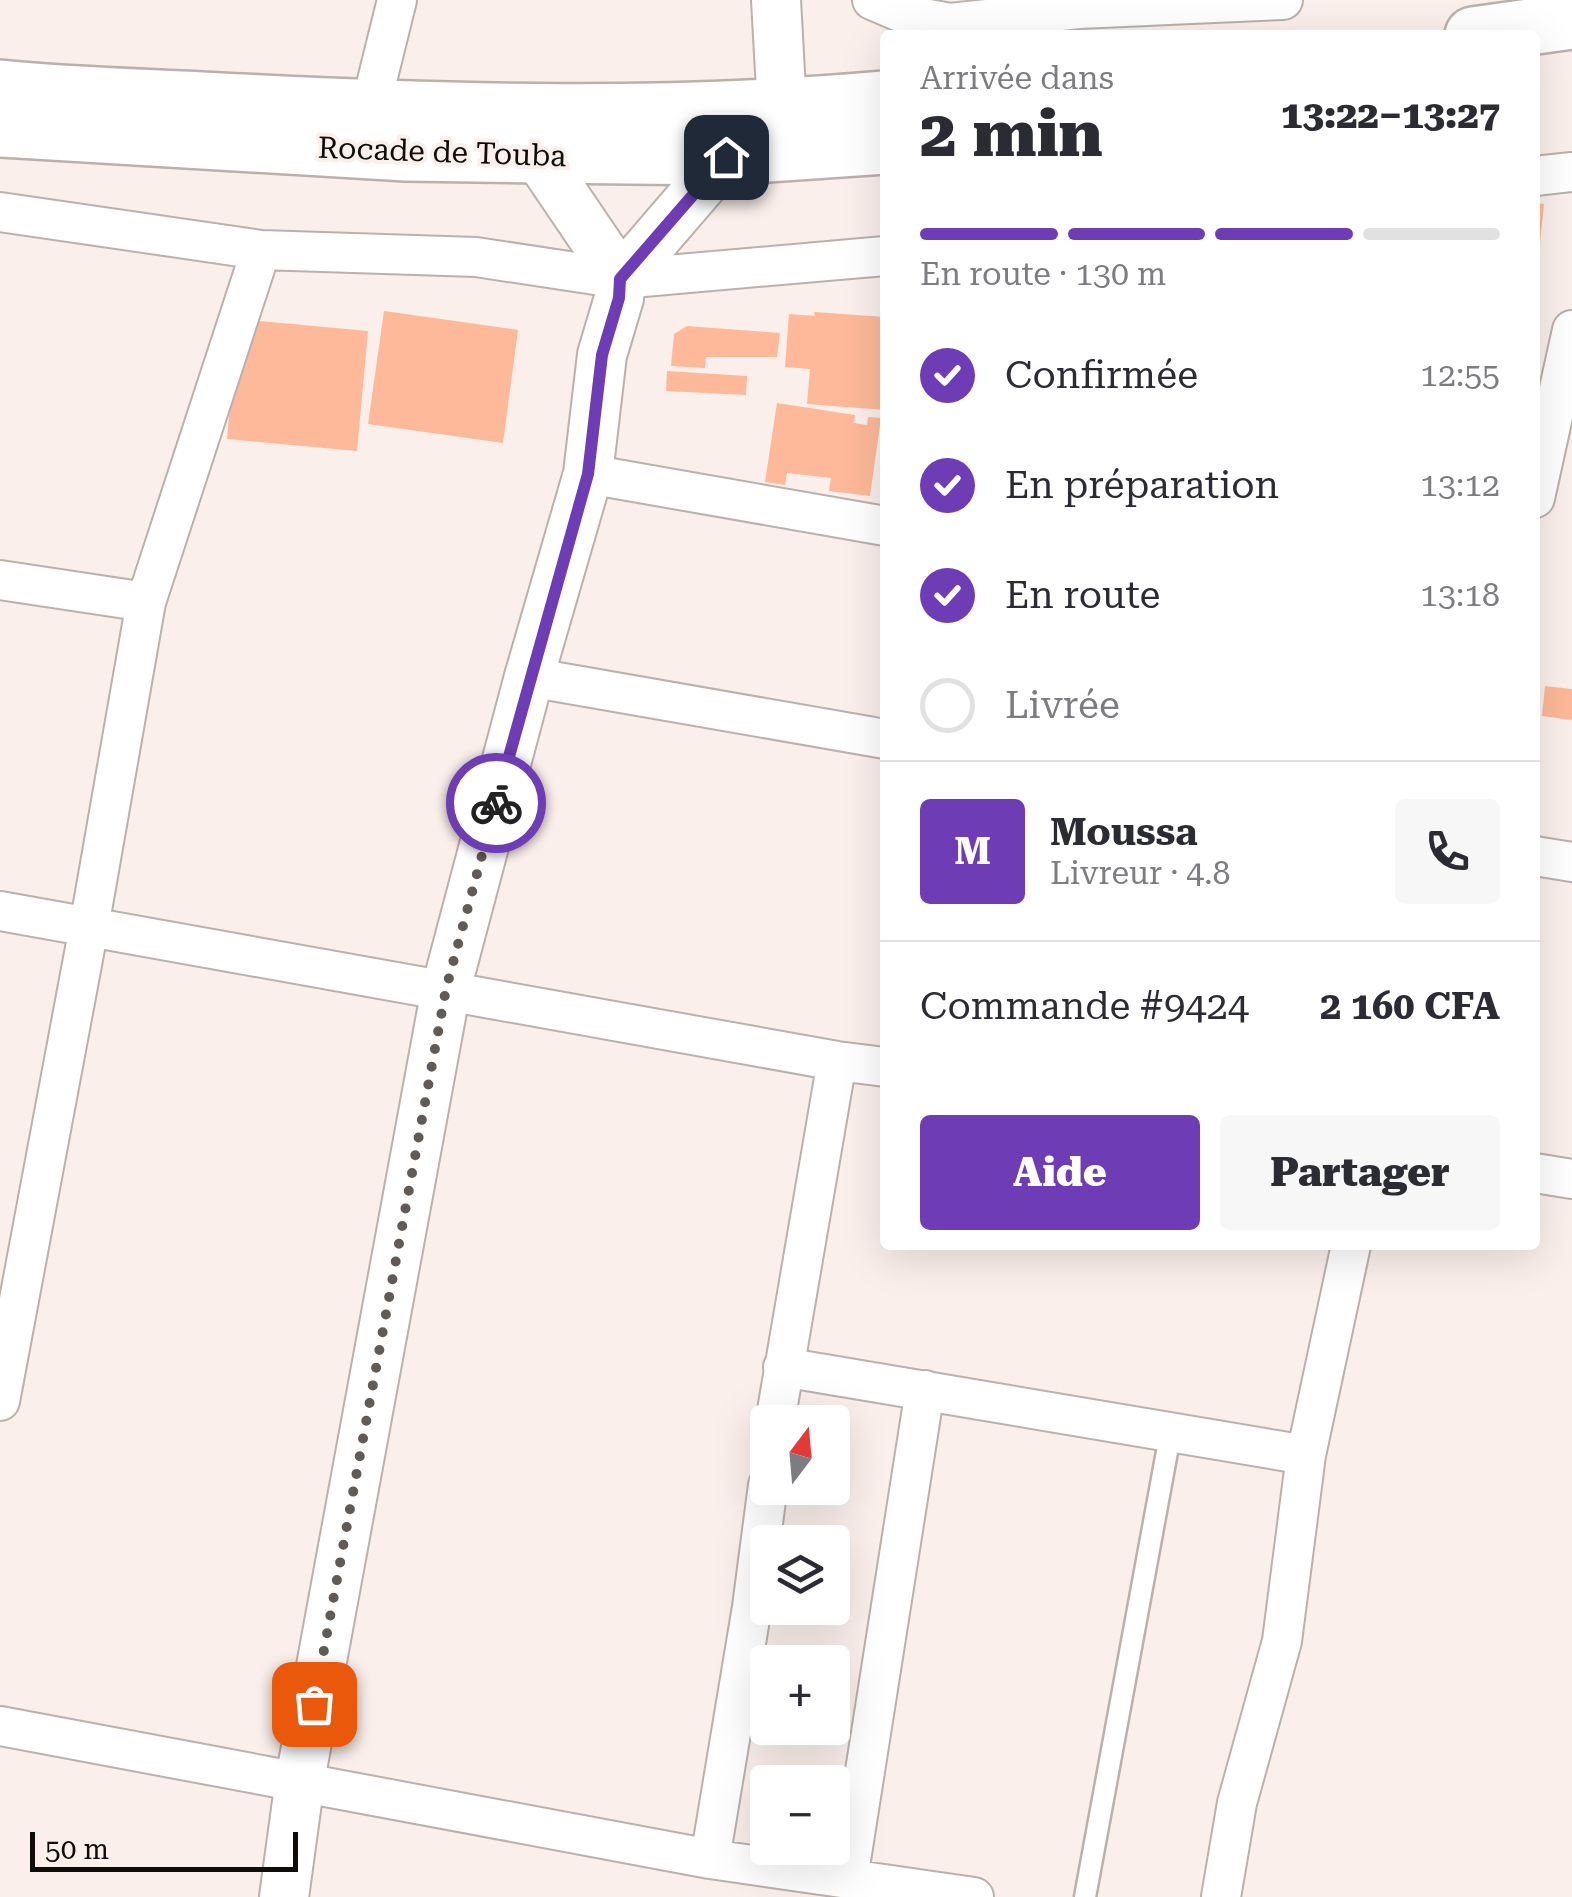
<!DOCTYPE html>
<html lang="fr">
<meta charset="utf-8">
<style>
:root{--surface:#fff;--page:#f7f7f7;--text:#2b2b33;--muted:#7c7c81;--line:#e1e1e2;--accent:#6e3cb4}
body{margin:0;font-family:"Roboto Serif",serif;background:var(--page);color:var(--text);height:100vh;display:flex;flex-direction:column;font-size:38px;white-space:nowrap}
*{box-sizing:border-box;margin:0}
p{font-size:32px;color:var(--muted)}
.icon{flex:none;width:55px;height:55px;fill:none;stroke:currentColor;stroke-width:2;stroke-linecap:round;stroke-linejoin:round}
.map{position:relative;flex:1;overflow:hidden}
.side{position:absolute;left:880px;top:30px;width:660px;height:1220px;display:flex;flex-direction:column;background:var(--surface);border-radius:10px;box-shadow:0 10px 40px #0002}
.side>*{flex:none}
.needle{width:65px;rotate:16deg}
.tools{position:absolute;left:750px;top:1405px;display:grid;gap:20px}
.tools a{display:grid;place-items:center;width:100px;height:100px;border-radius:10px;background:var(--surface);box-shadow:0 10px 40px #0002;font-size:50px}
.scale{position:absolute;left:30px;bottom:25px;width:268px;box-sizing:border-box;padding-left:10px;border:5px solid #0f0c0a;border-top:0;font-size:28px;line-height:35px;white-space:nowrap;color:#0f0c0a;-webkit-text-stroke:8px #faefea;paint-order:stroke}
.pin{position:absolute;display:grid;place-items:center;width:85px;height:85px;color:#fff;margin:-42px;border-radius:20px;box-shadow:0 5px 15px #0006}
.courier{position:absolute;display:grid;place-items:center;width:100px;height:100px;margin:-50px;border:8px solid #6e3cb4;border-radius:50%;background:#fff;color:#222;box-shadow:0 2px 12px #0007}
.overview em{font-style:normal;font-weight:800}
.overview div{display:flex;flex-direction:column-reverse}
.overview{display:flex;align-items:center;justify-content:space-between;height:170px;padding:0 40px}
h1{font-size:65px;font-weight:800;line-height:75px}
.bar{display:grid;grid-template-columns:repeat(4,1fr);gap:15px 10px;align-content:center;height:120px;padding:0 40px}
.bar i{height:12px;border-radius:8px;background:var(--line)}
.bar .active{background:var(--accent)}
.bar p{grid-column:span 4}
.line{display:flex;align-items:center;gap:25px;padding:0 40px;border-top:2px solid var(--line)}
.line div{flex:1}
.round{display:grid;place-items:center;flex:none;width:105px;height:105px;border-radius:10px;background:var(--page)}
ol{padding:0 40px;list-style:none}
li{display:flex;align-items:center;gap:30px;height:110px}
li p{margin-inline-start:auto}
li .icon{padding:10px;border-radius:50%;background:var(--accent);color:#fff;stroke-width:4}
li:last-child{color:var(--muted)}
li i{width:55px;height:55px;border:5px solid var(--line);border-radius:50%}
.primary-button{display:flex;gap:20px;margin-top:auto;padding:20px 40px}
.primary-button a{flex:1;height:115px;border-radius:10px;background:var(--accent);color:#fff;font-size:40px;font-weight:800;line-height:115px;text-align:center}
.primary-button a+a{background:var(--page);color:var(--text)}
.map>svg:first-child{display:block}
.building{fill:#fdb999}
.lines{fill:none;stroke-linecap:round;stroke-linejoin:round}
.service-casing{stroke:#bbb1ac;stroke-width:25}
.minor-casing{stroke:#bbb1ac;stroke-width:42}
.tertiary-casing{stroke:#bbb1ac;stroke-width:52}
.primary-casing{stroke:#bbb1ac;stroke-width:60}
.service{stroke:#fff;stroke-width:20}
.minor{stroke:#fff;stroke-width:38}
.tertiary{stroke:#fff;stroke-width:48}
.primary{stroke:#fff;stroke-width:55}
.done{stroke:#615b58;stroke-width:10;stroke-dasharray:0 18}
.route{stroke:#6e3cb4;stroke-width:12}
.labels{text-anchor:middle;stroke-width:8;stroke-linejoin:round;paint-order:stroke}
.street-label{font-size:30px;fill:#0f0c0a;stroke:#faefea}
</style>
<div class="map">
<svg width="1572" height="1897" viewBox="0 0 1572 1897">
<rect width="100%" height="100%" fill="#faefea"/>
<!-- building -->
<path class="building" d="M1535,203L1544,204L1538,263H1535Z
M384,311L518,330L503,443L368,424Z
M814,312L885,317V410L807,404L810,369L785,367L789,314L815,316Z
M238,319L368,331L357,451L227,439Z
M687,326L780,333L777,357H706L705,368L671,366L674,334Z
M667,371L747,376L746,395L666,391Z
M777,403L855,415L854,423L867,425L868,417L881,418L870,496L829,491L831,478L787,473L785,485L765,482Z
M1545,686L1572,689V720L1542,716Z"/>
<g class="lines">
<!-- service casing -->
<g class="service-casing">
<path id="service" d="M1085,1897L1171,1430"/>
</g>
<!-- minor casing -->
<g class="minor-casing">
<path id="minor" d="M872,0L907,15L950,23L1079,9L1283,0
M370,109L397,0
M1535,176L1572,172
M0,212L261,250L476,257L621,279L885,256
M588,474L885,526
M1535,498L1572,330
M0,580L146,602
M529,677L885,739
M1535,856L1572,862
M0,911L837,1061L885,1067
M1535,1173L1572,1179
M783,1367L1306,1455
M0,1401L89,927L146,602L261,250
M775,1422L837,1061
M0,1726L710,1859L974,1897
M710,1859L752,1607L768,1485
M848,1879L925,1390
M1221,1897L1237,1803L1282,1641L1306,1455L1351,1245"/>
</g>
<!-- tertiary casing -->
<g class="tertiary-casing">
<path id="tertiary" d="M776,142L782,108L776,0
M537,155L621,279
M284,1897L300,1780L446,989L529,677L588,474L602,355L619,298L621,279L726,157"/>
</g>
<!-- primary casing -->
<g class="primary-casing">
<path id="primary" d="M1473,35L1572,21
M0,88C80,96 161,97 242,102C456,113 671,118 885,99
M0,129L406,153L537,155L726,157L885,146"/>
</g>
<!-- service -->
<use href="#service" class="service"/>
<!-- minor -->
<use href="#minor" class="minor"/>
<!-- tertiary -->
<use href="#tertiary" class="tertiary"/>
<!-- primary -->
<use href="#primary" class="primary"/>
</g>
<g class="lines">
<!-- done -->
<path class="done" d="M314,1704L446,989L496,803"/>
<!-- route -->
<path class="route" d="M496,803L588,474L602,355L619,298L620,279L726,157"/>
</g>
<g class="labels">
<!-- street labels -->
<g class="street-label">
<text transform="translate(442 152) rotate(2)" y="10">Rocade de Touba</text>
</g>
</g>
</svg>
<div class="tools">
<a><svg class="needle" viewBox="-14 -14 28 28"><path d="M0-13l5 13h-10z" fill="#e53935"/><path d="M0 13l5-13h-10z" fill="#7c7c81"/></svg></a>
<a><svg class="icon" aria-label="layers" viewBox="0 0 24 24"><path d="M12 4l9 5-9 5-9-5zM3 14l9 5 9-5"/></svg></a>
<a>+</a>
<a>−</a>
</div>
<div class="scale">50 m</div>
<div class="pin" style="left:314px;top:1704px;background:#ea580c"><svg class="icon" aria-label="bag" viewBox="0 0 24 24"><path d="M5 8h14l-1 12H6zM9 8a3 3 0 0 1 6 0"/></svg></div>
<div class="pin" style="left:726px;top:157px;background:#1f2937"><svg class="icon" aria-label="home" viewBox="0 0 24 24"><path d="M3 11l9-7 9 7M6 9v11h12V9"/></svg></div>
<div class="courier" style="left:496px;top:803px"><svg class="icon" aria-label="bike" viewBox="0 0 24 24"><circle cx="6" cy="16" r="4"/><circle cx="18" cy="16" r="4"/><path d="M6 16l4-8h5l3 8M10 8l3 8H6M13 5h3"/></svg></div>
<section class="side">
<div class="overview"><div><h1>2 min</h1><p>Arrivée dans</p></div><em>13:22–13:27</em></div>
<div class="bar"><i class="active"></i><i class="active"></i><i class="active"></i><i></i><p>En route · 130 m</p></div>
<ol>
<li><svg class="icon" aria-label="check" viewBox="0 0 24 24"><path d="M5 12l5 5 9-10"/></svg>Confirmée<p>12:55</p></li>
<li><svg class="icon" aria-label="check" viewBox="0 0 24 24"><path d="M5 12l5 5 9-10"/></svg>En préparation<p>13:12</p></li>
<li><svg class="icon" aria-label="check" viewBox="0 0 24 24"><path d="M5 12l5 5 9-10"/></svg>En route<p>13:18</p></li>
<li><i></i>Livrée</li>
</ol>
<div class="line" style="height:180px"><b class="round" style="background:var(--accent);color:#fff">M</b><div><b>Moussa</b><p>Livreur · 4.8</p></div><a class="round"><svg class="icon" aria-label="phone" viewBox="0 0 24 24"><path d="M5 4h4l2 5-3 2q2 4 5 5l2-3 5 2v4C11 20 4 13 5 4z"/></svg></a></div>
<div class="line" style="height:130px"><div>Commande #9424</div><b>2 160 CFA</b></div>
<div class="primary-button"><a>Aide</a><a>Partager</a></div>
</section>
</div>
